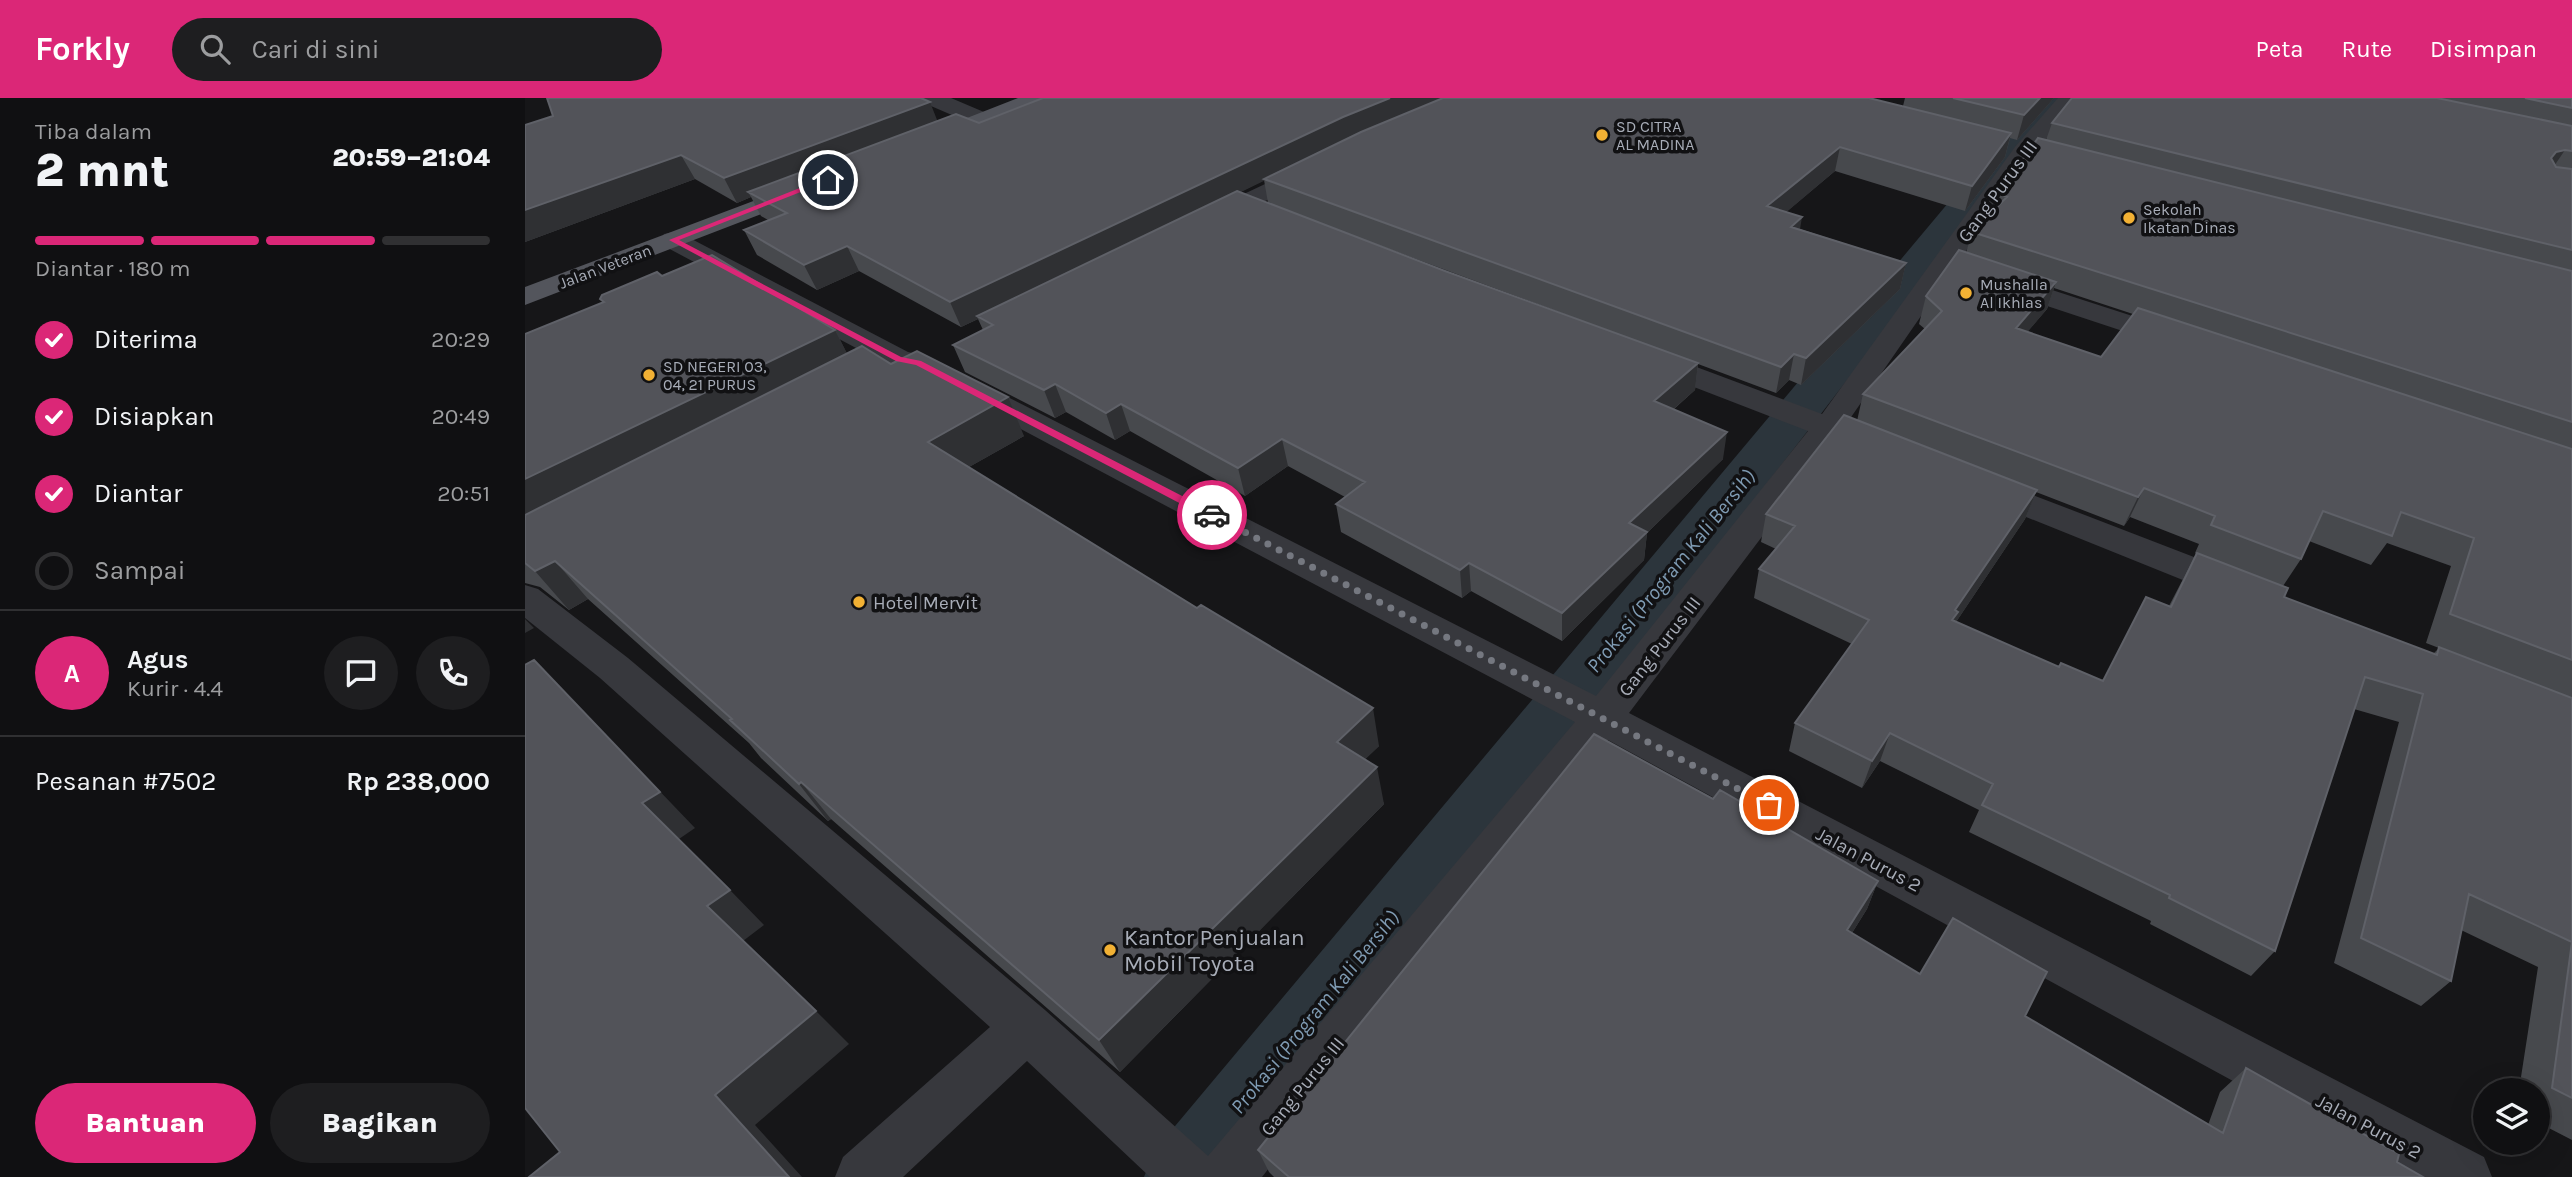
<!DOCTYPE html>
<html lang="id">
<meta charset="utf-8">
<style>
:root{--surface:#101012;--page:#1e1e20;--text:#f1f3f6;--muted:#9c9d9f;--line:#303032;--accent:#db2777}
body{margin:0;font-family:Karla,sans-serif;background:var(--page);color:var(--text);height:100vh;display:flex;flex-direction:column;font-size:26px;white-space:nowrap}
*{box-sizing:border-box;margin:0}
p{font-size:23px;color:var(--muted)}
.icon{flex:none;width:38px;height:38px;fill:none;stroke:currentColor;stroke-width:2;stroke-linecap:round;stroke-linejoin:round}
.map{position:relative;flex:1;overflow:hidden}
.details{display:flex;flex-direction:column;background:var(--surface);width:525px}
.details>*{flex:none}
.controls{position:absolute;left:1948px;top:980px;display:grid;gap:14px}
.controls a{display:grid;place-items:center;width:77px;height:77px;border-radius:50%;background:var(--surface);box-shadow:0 7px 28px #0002,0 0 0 2px var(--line);font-size:35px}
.pin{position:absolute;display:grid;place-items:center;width:60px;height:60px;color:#fff;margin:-30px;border:4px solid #fff;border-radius:50%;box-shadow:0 2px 7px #0007}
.courier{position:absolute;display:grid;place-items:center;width:70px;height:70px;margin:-35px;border:5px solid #db2777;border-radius:50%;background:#fff;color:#222;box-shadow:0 2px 9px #0007}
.headline em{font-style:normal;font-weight:800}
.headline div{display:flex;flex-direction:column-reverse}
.headline{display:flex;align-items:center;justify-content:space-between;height:119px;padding:0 35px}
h1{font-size:46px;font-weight:800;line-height:52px}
.bar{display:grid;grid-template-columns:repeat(4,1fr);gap:10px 7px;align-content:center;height:84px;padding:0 35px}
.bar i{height:9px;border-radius:5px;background:var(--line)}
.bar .on{background:var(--accent)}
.bar p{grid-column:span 4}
.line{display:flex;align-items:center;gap:18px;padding:0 35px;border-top:2px solid var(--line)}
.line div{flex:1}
.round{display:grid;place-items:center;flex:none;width:74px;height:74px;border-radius:37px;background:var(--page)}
ol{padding:0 35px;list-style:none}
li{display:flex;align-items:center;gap:21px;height:77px}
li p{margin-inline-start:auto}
li .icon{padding:7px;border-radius:50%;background:var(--accent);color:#fff;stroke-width:4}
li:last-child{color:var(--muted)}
li i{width:38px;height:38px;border:4px solid var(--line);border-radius:50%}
.primary-button{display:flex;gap:14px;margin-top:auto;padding:14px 35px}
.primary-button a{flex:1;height:80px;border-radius:42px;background:var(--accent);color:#fff;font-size:28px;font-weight:800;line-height:80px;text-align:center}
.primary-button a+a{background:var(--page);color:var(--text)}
header{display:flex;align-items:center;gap:42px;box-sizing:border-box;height:98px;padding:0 35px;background:var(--accent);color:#fff}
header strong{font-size:33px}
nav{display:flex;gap:38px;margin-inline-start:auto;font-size:24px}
.search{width:490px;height:63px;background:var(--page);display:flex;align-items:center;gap:18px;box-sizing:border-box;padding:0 24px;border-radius:38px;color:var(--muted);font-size:26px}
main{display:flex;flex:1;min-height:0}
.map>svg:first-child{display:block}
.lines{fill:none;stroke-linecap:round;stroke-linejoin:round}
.canal{fill:#2c353c;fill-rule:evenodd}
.minor{fill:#37383d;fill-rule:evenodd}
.major{fill:#53555c;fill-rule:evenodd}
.wall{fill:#47494d;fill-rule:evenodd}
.shaded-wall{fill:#2f3033}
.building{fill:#525359;stroke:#5f6168;stroke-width:2}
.route{fill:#db2777}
.done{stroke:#757880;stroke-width:7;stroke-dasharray:0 12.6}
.poi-dot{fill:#f2b134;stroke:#111113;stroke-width:2.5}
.labels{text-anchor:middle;stroke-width:7;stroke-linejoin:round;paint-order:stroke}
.far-poi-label{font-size:16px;fill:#a8adb8;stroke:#111113;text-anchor:start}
.far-street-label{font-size:16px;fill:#a8adb8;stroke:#111113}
.street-label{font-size:19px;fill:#a8adb8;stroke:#111113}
.poi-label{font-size:19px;fill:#a8adb8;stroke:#111113;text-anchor:start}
.water-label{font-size:21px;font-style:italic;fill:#7f9bb3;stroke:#111113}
.near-poi-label{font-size:23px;fill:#a8adb8;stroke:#111113;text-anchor:start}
</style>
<header>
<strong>Forkly</strong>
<div class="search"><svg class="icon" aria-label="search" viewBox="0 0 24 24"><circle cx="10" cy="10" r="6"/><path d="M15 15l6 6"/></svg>Cari di sini</div>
<nav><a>Peta</a><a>Rute</a><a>Disimpan</a></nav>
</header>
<main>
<section class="details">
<div class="headline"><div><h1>2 mnt</h1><p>Tiba dalam</p></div><em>20:59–21:04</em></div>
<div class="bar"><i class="on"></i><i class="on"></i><i class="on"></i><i></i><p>Diantar · 180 m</p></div>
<ol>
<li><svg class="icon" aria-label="check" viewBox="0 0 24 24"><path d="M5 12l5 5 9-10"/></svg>Diterima<p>20:29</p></li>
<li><svg class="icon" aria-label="check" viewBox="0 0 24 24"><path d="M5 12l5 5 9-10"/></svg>Disiapkan<p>20:49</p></li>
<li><svg class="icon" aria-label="check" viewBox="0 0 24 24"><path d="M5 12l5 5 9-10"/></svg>Diantar<p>20:51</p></li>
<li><i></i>Sampai</li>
</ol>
<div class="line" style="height:126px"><b class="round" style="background:var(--accent);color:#fff">A</b><div><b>Agus</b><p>Kurir · 4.4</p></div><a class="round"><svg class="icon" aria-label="chat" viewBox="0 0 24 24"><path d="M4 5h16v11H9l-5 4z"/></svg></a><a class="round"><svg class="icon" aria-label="phone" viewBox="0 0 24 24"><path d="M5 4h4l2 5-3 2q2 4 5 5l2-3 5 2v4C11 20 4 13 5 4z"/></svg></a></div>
<div class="line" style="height:91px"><div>Pesanan #7502</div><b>Rp 238,000</b></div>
<div class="primary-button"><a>Bantuan</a><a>Bagikan</a></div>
</section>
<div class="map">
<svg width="2047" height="1079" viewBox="0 0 2047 1079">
<rect width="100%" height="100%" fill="#161618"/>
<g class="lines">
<!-- canal -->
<path class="canal" d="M1516,0H1547L1492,63L704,1079H619L630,1052L1470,49Z"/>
<!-- minor -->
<path class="minor" d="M396,0H426L466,17L469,22L466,27H450L399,5Z
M1533,0H1556L1506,59L1322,325L1370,343L1374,350L1370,357L1358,360L1309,343L1104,615L1959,1059L1967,1079H1884L1083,642L737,1079H625L502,963L378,1079H310L318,1059L465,929L75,580L0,520V487L13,491L103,560L520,912L683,1058L1050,624L384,272L363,267L139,148L135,142L139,136L148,134L157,136L383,254L404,259L1071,598L1283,333L1112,267L1108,261L1112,255L1123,252L1134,255L1297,316L1490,49Z
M787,64L795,66L799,71L795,76L690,128L681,131L672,128L668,123L672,118Z
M1478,176L1660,235L1665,241L1660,247L1650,250L1640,247L1468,190L1464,184L1468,178Z
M1456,377L1726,481L1731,490L1726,499L1713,503L1700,499L1444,396L1439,388L1444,380Z"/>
<!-- major -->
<path class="major" d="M493,0H523L520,5L412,48H396L392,43L396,38Z
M279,84L288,86L291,91L288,96L0,207V189Z"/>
</g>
<!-- wall -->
<path class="wall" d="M1380,0H1529L1492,42L1485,40L1480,59L1440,113L1310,73L1261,114L1275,131L1381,165L1375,191L1276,287L1264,282L1251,295L1173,266L1170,292L1149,311L1198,361L1122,435L1119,462L1037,543L946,493L937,500L816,434L811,406L820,399L763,368L720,398L605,333L590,342L541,314L530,320L440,274L428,247L458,232L453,221L436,229L334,173L292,192L232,157L219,132L243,122L236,118L226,99L212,105L170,81L0,144V27L412,23L454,25L1378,8ZM739,82L743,105L715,94ZM813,132L1058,223L920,173Z
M1547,0H2047V1042L2012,1024V992H1994L2013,869L1936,832L1926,883L1896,908L1809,865L1874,624L1829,611L1750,853L1726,878L1625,826L1626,823L1444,734L1454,712L1355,663L1337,690L1264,653L1270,625L1327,546L1229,500L1234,471L1251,451L1236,444L1241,416L1332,323L1338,296L1400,231L1394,226L1401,198L1441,155L1447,134L1469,112L1473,96L1521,42L1527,25ZM1529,190L1608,216L1576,259L1502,234L1522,211ZM1511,394L1599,428L1605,419L1674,446L1670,455L1671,456L1644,508L1621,499L1578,583L1534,569L1431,524L1500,421ZM1784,443L1846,467L1862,445L1926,468L1901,545L1914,550L1908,556L1759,499L1758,488L1776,461Z
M137,178L310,232L322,256L366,266L499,338L444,369L854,648L840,661L859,706L595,974L306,721L303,723L236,660L224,645L63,501L44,512L15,489L0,485V236L78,205L75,201Z
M1188,701L1353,783L1342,811L1327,835L1395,876L1500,918L1683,1027L1695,994L1721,970L1872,1064L1898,1079H749L744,1074L733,1052Z"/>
<!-- shaded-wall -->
<path class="shaded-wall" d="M865,0H920L821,43L456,220L452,218L453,221L436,229L425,204L818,19Z
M1515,0H1529L1492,42L1499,17Z
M405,4L414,27L223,94L226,99L212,105L199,80Z
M1486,35L1480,59L1440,113L1447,88Z
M1315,49L1310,73L1239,133L1242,108Z
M2040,52L2023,77L2026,60L2031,54Z
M156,57L170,81L0,144V112Z
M1277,119L1273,144L1266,129Z
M322,148L334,173L292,192L279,167Z
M1381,165L1375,191L1276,287L1281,260Z
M1531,184L1522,211L1482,258L1491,230Z
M310,232L329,269L0,436V381Z
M1269,256L1264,282L1251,295L1256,269Z
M1173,265L1170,292L1127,330L1129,303Z
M530,286L541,314L530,320L519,292Z
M483,299L499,338L421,382L403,344Z
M596,306L605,333L590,342L581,315Z
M1202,334L1198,361L1122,435L1119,462L1037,543V515L1104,425Z
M757,341L763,368L720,398L713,370Z
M1619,390L1605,419L1599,428L1613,399Z
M1512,392L1500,421L1427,530L1416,551L1430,512Z
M30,463L63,501L44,512L10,473Z
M944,465L946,493L937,500L935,472Z
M0,521L9,530L0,535Z
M9,562L170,730L154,741L117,705Z
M848,610L854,648L820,681L812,644Z
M1365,635L1355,663L1337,690L1347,663Z
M852,669L859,706L595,974L574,942Z
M276,684L306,721L303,723L274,686Z
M1353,783L1342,811L1311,860L1322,832Z
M205,792L239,827L218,843L182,808Z
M291,913L324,946L230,1027L277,1079H264L190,997Z"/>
<!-- building -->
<path class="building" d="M22,0H396L405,4L199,80L156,57L0,112V27L28,18Z
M518,0H865L818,19L425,204L322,148L279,167L219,132L262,115L223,94L431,16L454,25Z
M918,0H1344L1486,35L1447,88L1315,49L1242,108L1277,119L1266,129L1381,165L1281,260L1269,256L1256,269L739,81L836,34Z
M1428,0H1515L1499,17Z
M1547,0H1912L2047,28V53L2040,52L2031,54L2026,60L2031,69L2047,71V152L1527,25Z
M2000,0H2047V10Z
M1513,40L2047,173V324L1447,134L1482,99L1473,96Z
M712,93L920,173L1173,265L1129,303L1202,334L1104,425L1122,434L1037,515L944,465L935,472L811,406L840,384L757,341L713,370L596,306L581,315L530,286L519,292L428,247L468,227L452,218Z
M1434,152L1531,184L1491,230L1576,259L1613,210L2047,351V562L1925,516L1949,440L1876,414L1867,438L1798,413L1776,461L1686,427L1690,418L1619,390L1613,399L1338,296L1417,213L1401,198Z
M187,157L310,232L0,381V236L79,204L75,201L77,197L132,174L137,178Z
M337,248L366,266L392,253L483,299L403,344L672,510L676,507L848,610L812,644L852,669L574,942L276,684L274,686L205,622L207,621L30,463L10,473L0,465V417Z
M1319,317L1512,392L1430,512L1433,514L1427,522L1534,569L1536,565L1578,583L1621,499L1646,509L1672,455L1763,490L1759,499L1912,557L1914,549L2047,600V1000L2027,990L2047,844L1944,796L1926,883L1836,840L1898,596L1840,579L1750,853L1644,800L1645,797L1457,707L1468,686L1365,635L1347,663L1270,625L1344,522L1234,471L1270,428L1241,416Z
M9,562L135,694L117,705L205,792L182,808L291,913L190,997L264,1079H4L35,1054L0,1010V567Z
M1069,636L1188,701L1195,692L1353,783L1322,832L1395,876L1428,820L1522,874L1500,918L1698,1035L1721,970L1874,1056L1872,1064L1898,1079H764L733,1052Z"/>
<!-- route -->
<path class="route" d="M300,80L306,82L154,142L376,259L396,263L690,415V420H683L391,267L371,263L144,142Z"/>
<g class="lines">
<!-- done -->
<path class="done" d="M687,417L1244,707"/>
</g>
<!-- markers -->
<g class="poi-dot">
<circle cx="1077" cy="37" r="7"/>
<circle cx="1604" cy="120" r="7"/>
<circle cx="1441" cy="195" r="7"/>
<circle cx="124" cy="277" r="7"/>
<circle cx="334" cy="504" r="7"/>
<circle cx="585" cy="852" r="7"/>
</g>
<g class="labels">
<!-- far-poi labels -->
<g class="far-poi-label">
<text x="1091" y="34">SD CITRA<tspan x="1091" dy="18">AL MADINA</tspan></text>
<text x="1618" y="117">Sekolah<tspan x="1618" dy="18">Ikatan Dinas</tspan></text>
<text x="1455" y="192">Mushalla<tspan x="1455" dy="18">Al Ikhlas</tspan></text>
<text x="138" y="274">SD NEGERI 03,<tspan x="138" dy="18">04, 21 PURUS</tspan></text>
</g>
<!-- far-street labels -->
<g class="far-street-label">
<text transform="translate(80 168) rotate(-21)" y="6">Jalan Veteran</text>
</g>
<!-- street labels -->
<g class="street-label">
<text transform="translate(1472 93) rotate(-54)" y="7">Gang Purus III</text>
<text transform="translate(1134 548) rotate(-52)" y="7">Gang Purus III</text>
<text transform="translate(1344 761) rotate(28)" y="7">Jalan Purus 2</text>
<text transform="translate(777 988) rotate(-51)" y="7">Gang Purus III</text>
<text transform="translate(1844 1028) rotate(28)" y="7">Jalan Purus 2</text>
</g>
<!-- poi labels -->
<g class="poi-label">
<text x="348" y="511">Hotel Mervit</text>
</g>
<!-- water labels -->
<g class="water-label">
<text transform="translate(1146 473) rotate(-51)" y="7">Prokasi (Program Kali Bersih)</text>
<text transform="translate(790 914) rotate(-51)" y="7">Prokasi (Program Kali Bersih)</text>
</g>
<!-- near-poi labels -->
<g class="near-poi-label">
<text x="599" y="847">Kantor Penjualan<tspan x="599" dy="26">Mobil Toyota</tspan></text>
</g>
</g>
</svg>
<div class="controls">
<a><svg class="icon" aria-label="layers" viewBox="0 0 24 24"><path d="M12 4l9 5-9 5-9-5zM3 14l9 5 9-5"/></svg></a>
</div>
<div class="pin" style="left:1244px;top:707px;background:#ea580c"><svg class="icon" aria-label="bag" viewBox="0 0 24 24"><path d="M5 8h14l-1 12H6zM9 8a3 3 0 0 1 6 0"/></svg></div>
<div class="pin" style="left:303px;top:82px;background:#1f2937"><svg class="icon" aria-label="home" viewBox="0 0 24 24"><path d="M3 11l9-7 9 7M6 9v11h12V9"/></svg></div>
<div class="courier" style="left:687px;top:417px"><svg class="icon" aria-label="car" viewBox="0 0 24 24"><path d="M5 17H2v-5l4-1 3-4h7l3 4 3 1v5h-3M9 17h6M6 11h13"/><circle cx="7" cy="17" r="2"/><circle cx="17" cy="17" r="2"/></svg></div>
</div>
</main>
